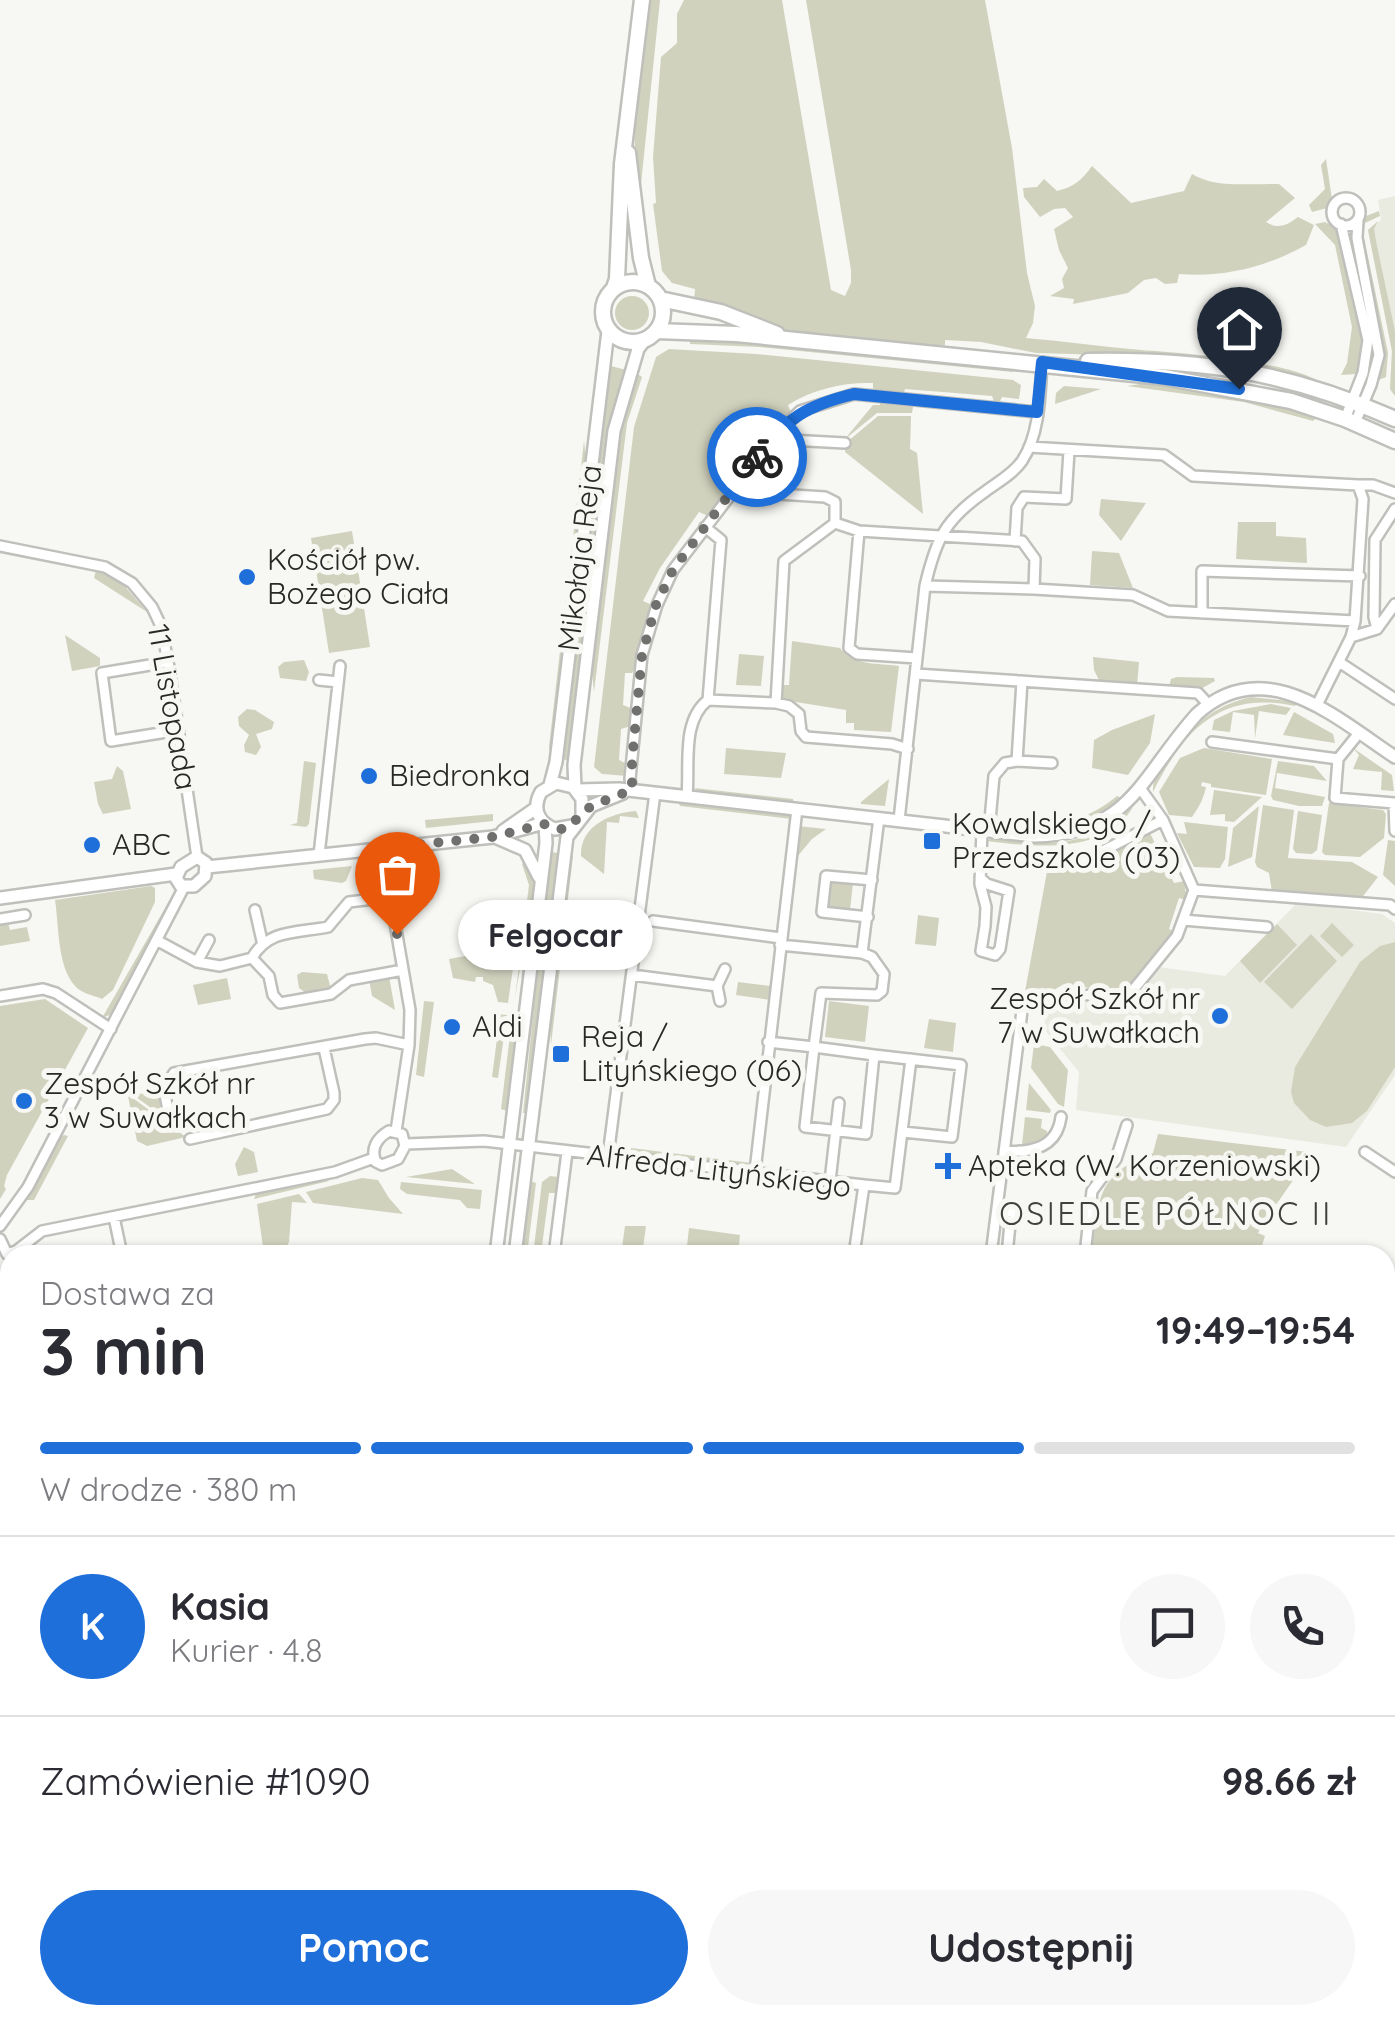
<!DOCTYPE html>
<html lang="pl">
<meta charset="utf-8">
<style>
:root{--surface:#fff;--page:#f7f7f7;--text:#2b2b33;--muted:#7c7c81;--line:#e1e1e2;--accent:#1e6fd9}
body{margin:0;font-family:Quicksand,sans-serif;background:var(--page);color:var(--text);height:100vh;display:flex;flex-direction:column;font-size:38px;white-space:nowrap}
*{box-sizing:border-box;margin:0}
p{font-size:32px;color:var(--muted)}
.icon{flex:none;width:55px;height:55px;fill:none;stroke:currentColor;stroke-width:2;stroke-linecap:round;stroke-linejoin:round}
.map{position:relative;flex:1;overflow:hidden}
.sheet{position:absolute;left:0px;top:1245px;width:1395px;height:780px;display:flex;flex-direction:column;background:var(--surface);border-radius:30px 30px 0 0;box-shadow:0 2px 8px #0004}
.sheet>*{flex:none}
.pin{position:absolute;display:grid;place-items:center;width:85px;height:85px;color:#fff;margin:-102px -42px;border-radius:50% 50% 50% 0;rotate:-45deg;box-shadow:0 0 10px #0007}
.pin .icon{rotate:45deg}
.courier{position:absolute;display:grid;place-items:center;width:100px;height:100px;margin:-50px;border:8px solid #1e6fd9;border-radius:50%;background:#fff;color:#222;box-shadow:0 2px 12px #0007}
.bubble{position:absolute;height:70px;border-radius:35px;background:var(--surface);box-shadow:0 2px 8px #0004;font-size:32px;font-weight:700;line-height:70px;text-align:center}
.headline em{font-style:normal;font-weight:700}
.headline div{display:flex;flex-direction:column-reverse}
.headline{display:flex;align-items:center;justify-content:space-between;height:170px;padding:0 40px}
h1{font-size:65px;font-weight:700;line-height:75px}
.bar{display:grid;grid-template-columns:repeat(4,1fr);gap:15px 10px;align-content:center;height:120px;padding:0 40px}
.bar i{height:12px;border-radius:8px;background:var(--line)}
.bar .on{background:var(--accent)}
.bar p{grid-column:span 4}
.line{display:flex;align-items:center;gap:25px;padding:0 40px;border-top:2px solid var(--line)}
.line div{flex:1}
.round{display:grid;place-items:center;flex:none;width:105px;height:105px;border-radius:52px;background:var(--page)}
.primary-button{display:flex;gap:20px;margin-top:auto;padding:20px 40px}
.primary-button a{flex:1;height:115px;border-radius:60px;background:var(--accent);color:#fff;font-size:40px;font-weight:700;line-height:115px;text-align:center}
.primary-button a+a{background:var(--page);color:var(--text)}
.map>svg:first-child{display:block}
.built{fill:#eaebe0}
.green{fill:#d1d2be}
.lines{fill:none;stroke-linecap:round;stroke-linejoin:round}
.minor-casing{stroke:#bfbfbb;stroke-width:14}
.tertiary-casing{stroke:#bfbfbb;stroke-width:16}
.secondary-casing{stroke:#bfbfbb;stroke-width:19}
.minor{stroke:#fff;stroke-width:9}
.tertiary{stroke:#fff;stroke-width:11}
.secondary{stroke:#fff;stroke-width:14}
.done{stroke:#70706e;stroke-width:10;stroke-dasharray:0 18}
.route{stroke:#1e6fd9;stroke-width:12}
.poi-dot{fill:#1e6fd9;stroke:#f7f7f3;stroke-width:4}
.labels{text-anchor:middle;stroke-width:10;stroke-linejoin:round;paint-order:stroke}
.street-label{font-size:30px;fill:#282826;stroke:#f7f7f3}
.poi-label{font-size:30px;fill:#282826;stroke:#f7f7f3;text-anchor:start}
.neighbourhood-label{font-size:32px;letter-spacing:2.5px;fill:#40413e;stroke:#f7f7f3}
</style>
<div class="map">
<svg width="1395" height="2025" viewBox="0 0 1395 2025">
<rect width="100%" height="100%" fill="#f7f7f3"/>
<!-- built -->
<path class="built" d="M1395,196V396L1390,389L1392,351L1368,230L1381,220L1378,200Z
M1297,903L1382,914L1395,923V1075L1346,1147L1076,1110L1079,1072L1044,1029L1047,1002L1065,987L1133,995L1158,967L1225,976Z
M10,1707V2015L8,2025L0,1988V1710Z"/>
<!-- green -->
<path class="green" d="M650,0H660L641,184C626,141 640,47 650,0Z
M684,0H782L831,290L845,296L851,283V270L806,0H985L1012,148L1027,273L1035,306L1033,323L1026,338C1064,341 1102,347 1141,350C1182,353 1300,361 1327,387L1215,358L1036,353L981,342L945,340V345L928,347L778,331L694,302L695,289L672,283L662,271L653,204L656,203L653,157L661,57L677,43V14Z
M1326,159L1332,199L1327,208L1312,212L1309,205L1325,189L1321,165Z
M1092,166L1131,203L1184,191L1192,174C1217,189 1250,183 1279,184L1295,198L1266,222C1278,230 1288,225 1298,217L1314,225L1306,245C1267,267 1223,278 1179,274L1177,283L1165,284L1156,278L1144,280L1128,293L1073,304L1074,299L1050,296L1064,288L1062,279L1068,268L1059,250L1054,229L1073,217L1065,208L1054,209L1040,217L1024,197L1023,188L1037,187L1044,179L1057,191C1074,187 1082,180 1092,166Z
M1379,211L1380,216L1365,223L1363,233L1388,353L1386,377L1376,381L1383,363V350L1359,230L1366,216Z
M1378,221L1374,229L1376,241L1395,331V396L1390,389L1392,351L1368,230Z
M1325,222L1338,229C1352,273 1370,330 1356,374L1341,375L1347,363L1352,327L1335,245L1315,224Z
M615 313a17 17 0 1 1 34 0a17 17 0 1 1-34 0Z
M690,337L1014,368L1013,372L759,347L690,344Z
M669,349L756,354L1013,380L1021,385L1019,399L1002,397L999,404H995L992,396L905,389L903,397L879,393L873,389V383C844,382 813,389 788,405L792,415L760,443L708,516L699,512L660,568L643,601L652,605L636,667L632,673H625L623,705L633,709L631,726L621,729L619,760L629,765L628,776L602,774L594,767L634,427L656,357Z
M611,366L626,370L608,436L571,761L562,759Z
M636,373L642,377L627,423L594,692L592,671L618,447L623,416Z
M1153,382L1271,402L1318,416L1313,421L1244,402L1127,386Z
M1064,386L1101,389L1055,404L1056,393Z
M880,399L913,407L912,413H877L844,440L873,405H880Z
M878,416H911L910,449L917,453L923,514L845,452L847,442Z
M584,441L586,459L551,758L549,747Z
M1101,499L1146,503L1121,541L1099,515Z
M1238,522H1276V536L1306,538L1307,563L1236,559Z
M352,531L370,647L329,653L311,538Z
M1092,551L1119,553L1133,588L1090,585Z
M96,570L122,583L147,612L94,578Z
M65,635L100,658V666L72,671Z
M792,641L840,648C853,666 878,663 899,666L891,732L854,730V723H846V710L783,700L780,685H789Z
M739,654L764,656L761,686L736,685Z
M1093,657L1139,662L1137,686L1100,682L1094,670Z
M304,660L309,672L306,681L280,678L278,667L284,662Z
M1177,677L1214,678L1215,681L1197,691L1169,687L1171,679Z
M1251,697L1297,702L1295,706C1221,690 1184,729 1153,792C1152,778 1161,768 1169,757C1192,726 1212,706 1251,697Z
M1271,704L1291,708L1286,715L1259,711L1255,738L1254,715L1233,712L1230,732L1212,730L1214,720L1233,711Z
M247,709L255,710L274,722L272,729L256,734L261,747L256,755L245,752L244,745L249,735L239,726L238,717Z
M1294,712L1333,734L1335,743L1283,735Z
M1155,714L1150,743L1128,775L1092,768L1094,740L1112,730Z
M726,748L786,753L781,778L724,774Z
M1204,748L1272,759L1266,795L1211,787V784L1202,782L1201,786L1206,787C1203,801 1198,808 1192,817L1169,815L1159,792L1180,758Z
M1353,748L1392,775L1394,791L1381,790L1382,772L1353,769L1359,755Z
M304,761L316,763L309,824L306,827L290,825L297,823Z
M1278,761L1314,766L1327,781L1277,773L1275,788L1325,797L1322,806H1299L1273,800L1271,796Z
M117,766L123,771L131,809L103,814L98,804L94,782L112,779Z
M889,779L885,806L861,804V802Z
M694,788L793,799L794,803L703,794Z
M1214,790L1262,797L1234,822L1225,821V814L1210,815Z
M1117,796L1124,799C1093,825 1075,826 1036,830V824C1068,825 1092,816 1117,796Z
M678,802L791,815L792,816V819L680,806Z
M1329,803L1383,810L1386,814L1384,838L1360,857L1325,855L1322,852Z
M1263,805L1294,810L1288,858L1352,862L1378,877L1360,900L1272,892L1269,873L1257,867L1255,862Z
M1259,806L1252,857L1228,867L1233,828Z
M1133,807C1105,855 1035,847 987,841L991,838C1050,846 1086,849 1133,807Z
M636,811L639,818L620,816L619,823L607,822L604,874L581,856C580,826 610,813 636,811Z
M1298,811L1322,815L1317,850L1312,854L1296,853L1293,849Z
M493,814V821L426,828L425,820Z
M1184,822L1228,827L1225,859L1220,868L1194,867L1177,833L1187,834Z
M797,826L826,829L812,839L792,863Z
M1150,833L1174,883L1185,881L1186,900L1179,898L1169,929L1176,932L1128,994L1064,984L1054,990L1034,988L1024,997L1048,866L1066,859L1069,869L1096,862Z
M1388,840L1395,841V886L1383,875Z
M550,852L559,853L527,1113H523Z
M570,854L573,856L551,1045L550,1019Z
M526,860L534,886L515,998L529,885L522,864Z
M352,866L346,881L342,883L314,879L313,870Z
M830,881L853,883L850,910L827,908Z
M151,886L155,888V902L113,990L102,999C93,995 82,994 75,986C57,966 59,925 55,900Z
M172,896L175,897L112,1014L102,1018Z
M918,915L939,918L936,946L915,944Z
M8,923L10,930L27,927L30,941L0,946V924Z
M1332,923L1354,945L1342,957L1320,936Z
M1277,924L1297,945L1260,983L1240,961Z
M1311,934L1337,961L1292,1009L1264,982Z
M1395,942V1067L1367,1111L1352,1123L1326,1127L1310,1120L1294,1103L1291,1092L1295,1067L1360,962L1380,946Z
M516,947L508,1003L498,1002L493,985L483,981V977H476L475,982L453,978L449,959Z
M302,972L327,974L330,986L327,989L306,993L299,988L297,975Z
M389,976L395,1010L372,996L369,979Z
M227,978L231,999L198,1005L193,985Z
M738,982L771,986L770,1000L736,995Z
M45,999L88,1028L7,1175L4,1186L6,1189L0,1199V1006Z
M424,1001L434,1002L424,1077L416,1075Z
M829,1001L869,1006L865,1042L825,1037Z
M497,1014L507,1015L498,1078L492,1077L499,1023L492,1022Z
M512,1019L517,1029L507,1111L501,1109Z
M929,1019L956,1023L953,1052L924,1048Z
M1034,1044L1050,1047L1068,1070L1064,1107L1058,1104L1031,1068Z
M1029,1083L1051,1110L1050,1113L1026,1110Z
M150,1092L163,1096L168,1120L133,1095Z
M128,1096H130L186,1137L147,1146L137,1141Z
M1025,1117L1042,1119L1041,1128L1047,1131V1136L1036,1143L1022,1145Z
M1158,1134L1316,1153L1321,1157L1309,1169L1303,1166L1262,1225L1258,1233L1265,1236L1259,1255H1092C1099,1199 1095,1175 1153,1153Z
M64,1135L68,1136L34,1200H25L57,1139Z
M244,1147L254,1152L258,1172L238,1176L235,1164Z
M631,1148L752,1163L747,1166L643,1154L631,1152Z
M452,1169L475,1184L406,1177Z
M550,1176L558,1177L556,1193H549L542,1246L549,1250L542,1249L541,1255H533L542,1182Z
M362,1178L378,1180L389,1198L403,1214L313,1203L306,1192Z
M321,1179L329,1181L254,1199L257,1192Z
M530,1181L536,1183L527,1255H521Z
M401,1182L482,1190L480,1209L467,1208L460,1200L407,1194L400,1189Z
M299,1194L307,1203L292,1202L289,1242L284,1252L263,1247L257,1204Z
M625,1226H646L642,1255H621Z
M689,1228L740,1235L738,1255H686Z
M10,1393V1696L0,1698V1395Z
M6,1951H10V2015H385L384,2025H6L0,1997V1955Z
M715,2015H765L764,2025L713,2023Z
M1117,2016L1183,2022L1184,2025H1115Z"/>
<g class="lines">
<!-- minor casing -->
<g class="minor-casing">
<path id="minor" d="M1332 212a14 14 0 1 1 28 0a14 14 0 1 1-28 0Z
M1341,224L1368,340L1363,373L1345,419
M1355,423L1371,385L1379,355L1357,238L1358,220
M771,439L845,443
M1029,447L1164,455L1193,476L1358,485L1363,499L1355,621L1351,637L1317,705
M1358,485H1373L1395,493
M732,491L825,497L835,502V523L859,531L1022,541L1035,559L1034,589L925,586
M835,523L784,561L776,703L789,706L799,714L801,731L806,737L892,744L908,749
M705,527L721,540L708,700
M859,531L849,648L857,654L917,658
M1015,541L1017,508L1024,497L1066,499L1069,451
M0,546L105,567L132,583L152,607L161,626L169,667L197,857
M1034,589L1133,595L1168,611L1355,621
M1202,613V571L1360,576
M1377,629L1374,617L1375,540L1395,509
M1351,637L1377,629L1395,604
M1339,662L1395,699
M162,663L102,673L111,741L179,730
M916,674L1198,693L1208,704
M319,680L338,682
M1212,742L1338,759L1335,798L1394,803L1395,831
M1338,759L1359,733
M1017,761L1052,763
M632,790L630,779L642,655L657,605L673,570L782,428L800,411L854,394L1037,412
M687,796C690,765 681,721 708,700L776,703
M899,820L925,586C936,539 945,519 986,491C998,482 1013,474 1022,461C1040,434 1040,394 1042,362
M989,831L994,776L1005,763L1017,761L1022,681
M382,848L410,1010L409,1045L396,1131
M319,855L340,666
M1071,862L1091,857L1163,820
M980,878L987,884L1009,891L1000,949L995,955L981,951L985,926L986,907L980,884L982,830
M1194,890L1390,905L1395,909
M390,897L349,902L328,927C297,933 268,929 252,958L269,976L273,995L280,1003L331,994L349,980L403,970
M255,910L262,941
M868,917L822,912L826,876L872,880
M0,919L25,915
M1183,920L1267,927
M653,921L781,938
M158,941L197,962L209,940
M862,953L879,818
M197,962L220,966L252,958
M632,975L717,986L720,1001
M717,986L725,969
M1089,995L1125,1000L1177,936L1194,890L1163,820L1140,788
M0,996L43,989L56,993L111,1029
M768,1042L814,1047L821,993L877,995L882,991L884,974L872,957L862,953L780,945
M814,1047L874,1055L866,1134L805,1127Z
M874,1055L961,1065L952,1137L903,1132
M167,1105L164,1089L174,1073L365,1039L376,1038L409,1045
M389,1131L402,1134L405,1146L398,1159L382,1165L376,1162C370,1149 377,1138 389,1131Z
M190,1139L327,1109L334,1100V1093L324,1048
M406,1144L484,1141L864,1185L854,1255
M1004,1151C1031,1153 1057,1148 1061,1117
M1365,1152L1395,1172
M608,1156L655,793
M755,1171L797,809
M830,1181L839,1103
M864,1185L895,1188L911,1059
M997,1211L1089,1220
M114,1217L122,1255
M0,1226L28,1187L184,887
M0,1239L7,1254L16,1251L42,1231L335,1172L374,1158
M554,1255L567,1152
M991,1255L1023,1003
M1007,1255L1011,1213
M1085,1255L1092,1191L1116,1159L1127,1125
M1385,1574L1395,1580
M1385,1715L1395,1701
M508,2025L509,2015
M856,2025L858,2015
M932,2025L933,2015"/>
</g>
<!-- tertiary casing -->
<g class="tertiary-casing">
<path id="tertiary" d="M550,785L556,762L608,331
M575,788L574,765L614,431L638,349L644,341
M577,790L619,789L1034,836C1131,834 1141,776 1197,714C1265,652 1336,718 1395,757
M572,826L555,829C538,823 532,808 541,792L556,783L573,787L582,799V814
M503,831L536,808
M497,838L525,850L539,877
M197,857L206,863L205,876L194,886H181L176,878L181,867Z
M207,867L493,837L544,823
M0,898L176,874
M496,1255L546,843L545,824
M515,1255L567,837L591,806L623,793
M402,2025L404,2015
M421,2025L423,2015"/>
</g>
<!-- secondary casing -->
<g class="secondary-casing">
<path id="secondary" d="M628,153L641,258L648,286
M603 312a30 30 0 1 1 60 0a30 30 0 1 1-60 0Z
M614,288L617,279L622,164L642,0
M660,299L721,312L777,334
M657,331L736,334L1164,377L1291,401L1345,419L1395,441
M1088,361C1203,359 1289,372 1395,419
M1385,1775L1395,1761
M1385,1810L1395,1796
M1216,2025L1223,2015
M1241,2025L1249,2015"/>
</g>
<!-- minor -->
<use href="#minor" class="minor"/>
<!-- tertiary -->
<use href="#tertiary" class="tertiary"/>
<!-- secondary -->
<use href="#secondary" class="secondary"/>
</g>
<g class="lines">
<!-- done -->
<path class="done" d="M397,934L382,848L493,837L544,824L555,829H566L591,806L632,790V761L642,655L656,605L673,570L757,457"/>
<!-- route -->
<path class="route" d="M757,457C786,418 808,405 854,394L1037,412L1042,362L1239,389"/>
</g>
<!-- markers -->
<g class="poi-dot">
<circle cx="247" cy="577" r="10"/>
<circle cx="369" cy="776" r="10"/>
<rect x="922" y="831" width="20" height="20" rx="5"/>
<circle cx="92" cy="845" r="10"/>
<circle cx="1220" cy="1016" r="10"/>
<circle cx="452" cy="1027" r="10"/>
<rect x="551" y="1044" width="20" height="20" rx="5"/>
<circle cx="24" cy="1101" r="10"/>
<path d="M943 1151h10v10h10v10h-10v10h-10v-10h-10v-10h10z"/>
</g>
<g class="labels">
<!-- street labels -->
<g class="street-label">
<text transform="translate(580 558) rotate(-83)" y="10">Mikołaja Reja</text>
<text transform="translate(172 707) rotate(80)" y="10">11 Listopada</text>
<text transform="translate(719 1171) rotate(7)" y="10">Alfreda Lityńskiego</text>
</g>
<!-- poi labels -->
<g class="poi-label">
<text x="267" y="570">Kościół pw.<tspan x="267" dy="34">Bożego Ciała</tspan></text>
<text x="389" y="786">Biedronka</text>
<text x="952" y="834">Kowalskiego /<tspan x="952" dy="34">Przedszkole (03)</tspan></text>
<text x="112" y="855">ABC</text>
<text x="1200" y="1009" text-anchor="end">Zespół Szkół nr<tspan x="1200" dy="34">7 w Suwałkach</tspan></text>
<text x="472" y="1037">Aldi</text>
<text x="581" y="1047">Reja /<tspan x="581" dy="34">Lityńskiego (06)</tspan></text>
<text x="44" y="1094">Zespół Szkół nr<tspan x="44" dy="34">3 w Suwałkach</tspan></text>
<text x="968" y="1176">Apteka (W. Korzeniowski)</text>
</g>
<!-- neighbourhood labels -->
<g class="neighbourhood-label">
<text x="1166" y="1225">OSIEDLE PÓŁNOC II</text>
</g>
</g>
</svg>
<div class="pin" style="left:397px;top:934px;background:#ea580c"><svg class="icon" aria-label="bag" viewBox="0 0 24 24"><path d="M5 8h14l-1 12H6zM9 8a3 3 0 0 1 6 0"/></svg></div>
<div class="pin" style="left:1239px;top:389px;background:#1f2937"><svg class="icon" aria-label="home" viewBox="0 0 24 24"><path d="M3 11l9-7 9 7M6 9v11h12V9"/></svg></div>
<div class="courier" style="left:757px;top:457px"><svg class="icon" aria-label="bike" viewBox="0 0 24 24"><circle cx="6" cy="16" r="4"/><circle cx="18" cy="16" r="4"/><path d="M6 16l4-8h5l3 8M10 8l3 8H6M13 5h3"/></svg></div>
<div class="bubble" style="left:458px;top:900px;width:195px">Felgocar</div>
<section class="sheet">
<div class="headline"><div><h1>3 min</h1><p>Dostawa za</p></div><em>19:49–19:54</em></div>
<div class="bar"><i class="on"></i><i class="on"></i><i class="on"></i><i></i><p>W drodze · 380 m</p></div>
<div class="line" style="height:180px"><b class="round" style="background:var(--accent);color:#fff">K</b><div><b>Kasia</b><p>Kurier · 4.8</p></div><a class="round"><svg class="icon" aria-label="chat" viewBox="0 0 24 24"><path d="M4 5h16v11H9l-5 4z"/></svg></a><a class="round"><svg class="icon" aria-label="phone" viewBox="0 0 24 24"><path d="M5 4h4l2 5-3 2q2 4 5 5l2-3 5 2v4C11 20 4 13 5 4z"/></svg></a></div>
<div class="line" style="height:130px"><div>Zamówienie #1090</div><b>98.66 zł</b></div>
<div class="primary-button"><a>Pomoc</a><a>Udostępnij</a></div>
</section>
</div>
